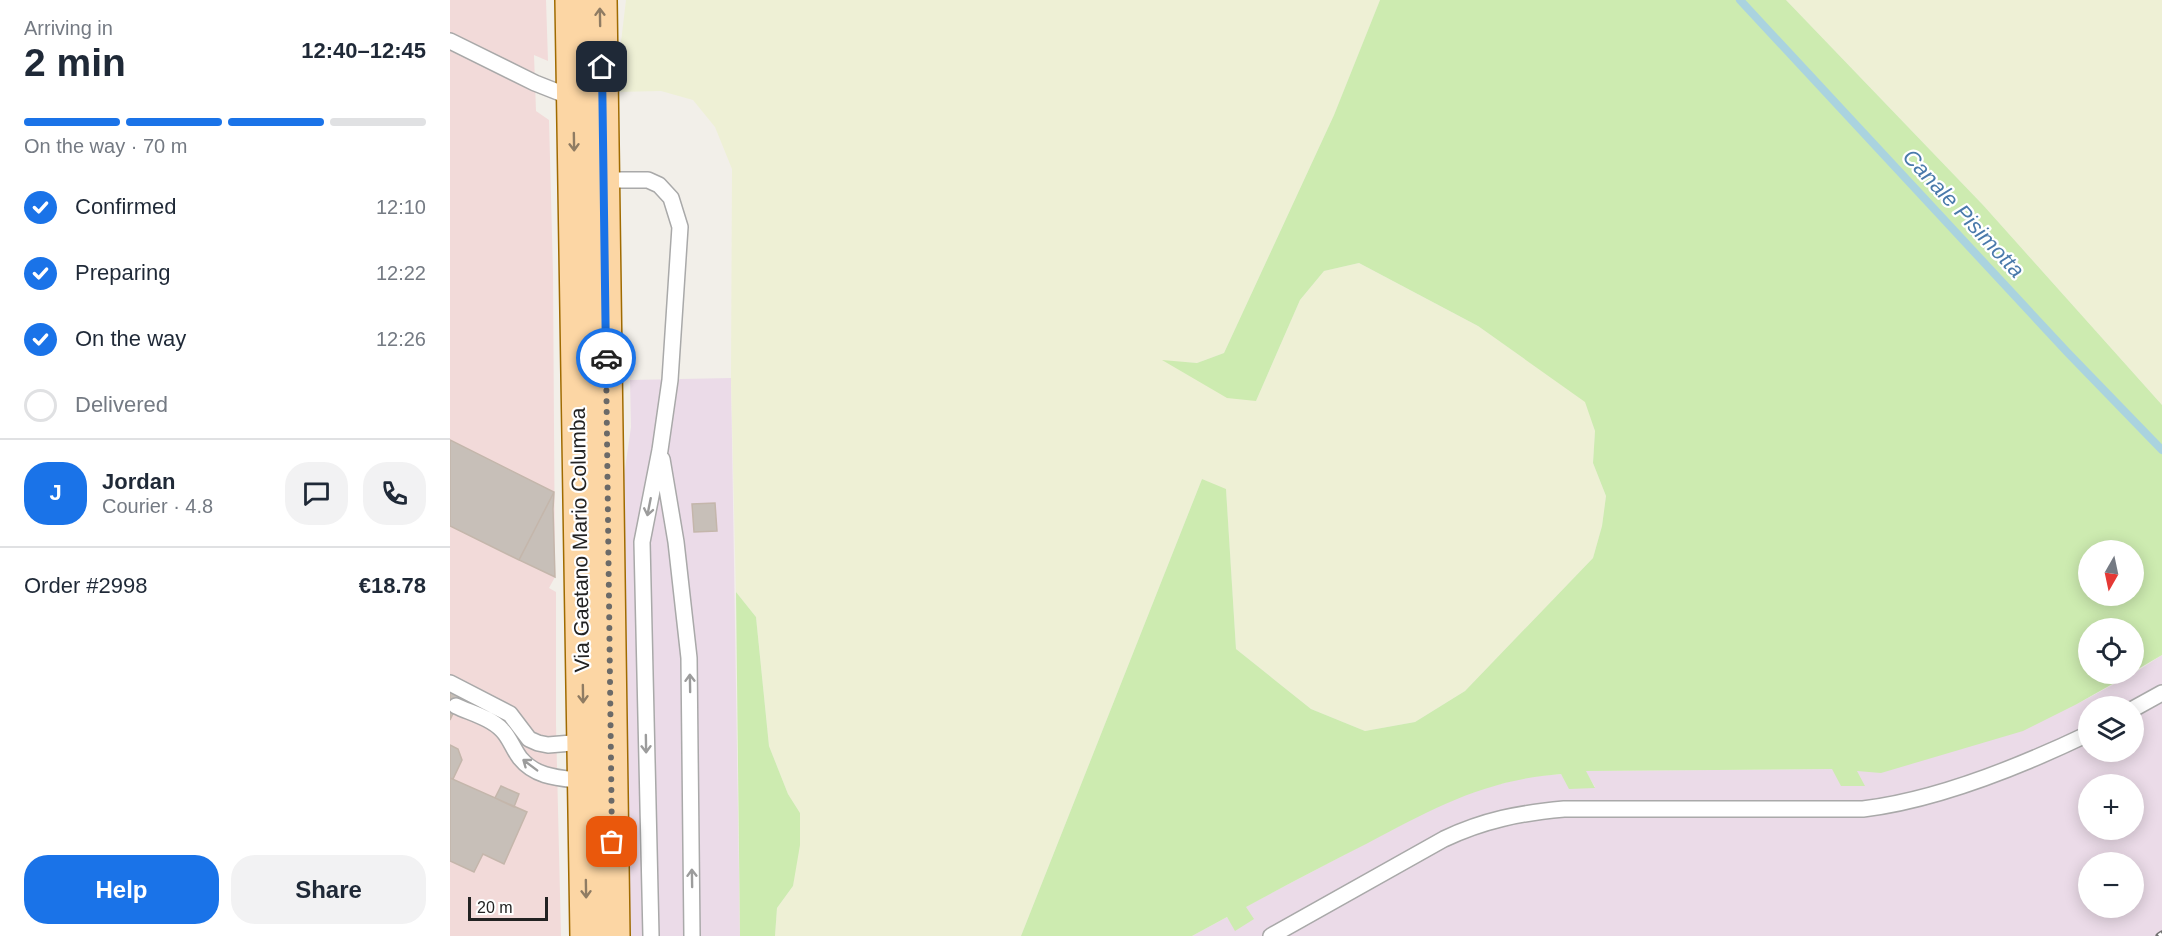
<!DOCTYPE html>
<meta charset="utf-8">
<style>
:root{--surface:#fff;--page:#f2f2f3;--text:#1f2937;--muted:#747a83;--line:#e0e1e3;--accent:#1a73e8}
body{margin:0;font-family:Helvetica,sans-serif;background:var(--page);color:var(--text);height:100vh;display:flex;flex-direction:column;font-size:22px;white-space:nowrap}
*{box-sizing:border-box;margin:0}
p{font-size:20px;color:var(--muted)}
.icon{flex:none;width:33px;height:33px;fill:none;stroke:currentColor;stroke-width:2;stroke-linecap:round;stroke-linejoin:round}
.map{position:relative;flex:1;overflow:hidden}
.details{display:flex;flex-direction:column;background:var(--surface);width:450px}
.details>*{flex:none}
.needle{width:39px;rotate:189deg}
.fabs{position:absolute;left:1628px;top:540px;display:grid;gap:12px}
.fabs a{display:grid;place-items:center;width:66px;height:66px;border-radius:50%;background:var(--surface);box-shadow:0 3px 15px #0003;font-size:30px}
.scale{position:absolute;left:18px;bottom:15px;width:80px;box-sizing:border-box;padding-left:6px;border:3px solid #222;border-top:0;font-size:16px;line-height:21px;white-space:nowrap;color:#222;-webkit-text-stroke:4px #fff;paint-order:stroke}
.pin{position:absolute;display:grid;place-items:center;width:51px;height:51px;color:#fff;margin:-26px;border-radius:12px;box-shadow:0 3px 9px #0006}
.courier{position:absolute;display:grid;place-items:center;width:60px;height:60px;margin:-30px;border:4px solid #1a73e8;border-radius:50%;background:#fff;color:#222;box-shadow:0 2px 8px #0007}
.overview em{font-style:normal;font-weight:700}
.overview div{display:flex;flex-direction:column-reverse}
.overview{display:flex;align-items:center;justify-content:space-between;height:102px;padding:0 24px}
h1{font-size:39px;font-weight:700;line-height:45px}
.bar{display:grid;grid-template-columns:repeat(4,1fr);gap:9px 6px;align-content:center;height:72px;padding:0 24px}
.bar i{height:8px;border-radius:4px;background:var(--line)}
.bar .current{background:var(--accent)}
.bar p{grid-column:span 4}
.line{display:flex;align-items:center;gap:15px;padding:0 24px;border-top:2px solid var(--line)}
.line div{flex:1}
.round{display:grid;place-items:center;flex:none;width:63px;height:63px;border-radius:24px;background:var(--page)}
ol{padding:0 24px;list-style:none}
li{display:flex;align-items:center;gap:18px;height:66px}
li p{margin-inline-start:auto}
li .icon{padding:6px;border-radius:50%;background:var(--accent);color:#fff;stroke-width:4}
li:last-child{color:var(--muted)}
li i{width:33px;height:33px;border:3px solid var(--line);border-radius:50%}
.primary-button{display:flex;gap:12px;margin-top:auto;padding:12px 24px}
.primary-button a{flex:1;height:69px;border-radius:24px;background:var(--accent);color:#fff;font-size:24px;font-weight:700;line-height:69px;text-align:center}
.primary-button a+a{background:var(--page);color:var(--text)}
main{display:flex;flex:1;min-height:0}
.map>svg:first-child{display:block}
.commercial{fill:#f2dad9}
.industrial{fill:#ebdbe8;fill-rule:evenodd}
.farmland{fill:#eef0d5}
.grass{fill:#cdebb0;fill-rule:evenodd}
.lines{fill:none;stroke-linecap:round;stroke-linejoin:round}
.stream{stroke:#aad3df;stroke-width:8}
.building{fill:#c7bfb8;stroke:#c4b6ab;stroke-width:1.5}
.service-casing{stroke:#a9a9a9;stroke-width:18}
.primary-casing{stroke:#a06b00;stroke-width:36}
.service{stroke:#fff;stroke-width:15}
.primary{stroke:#fcd6a4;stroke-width:33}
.rail-casing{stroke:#707070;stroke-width:7}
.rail{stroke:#fff;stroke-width:4.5;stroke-dasharray:14;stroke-linecap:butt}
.oneway{stroke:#8f7c63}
.oneway2{stroke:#9c9c9c}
.done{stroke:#6b6a68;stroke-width:6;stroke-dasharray:0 10.8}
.route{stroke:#1a73e8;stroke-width:8}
.labels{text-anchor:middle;stroke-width:4.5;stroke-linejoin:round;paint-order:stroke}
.street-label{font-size:21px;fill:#222;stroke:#fff}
.water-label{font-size:22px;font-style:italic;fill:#4a7aab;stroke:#fff}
</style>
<main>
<section class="details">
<div class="overview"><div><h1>2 min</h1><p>Arriving in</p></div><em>12:40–12:45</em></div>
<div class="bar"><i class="current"></i><i class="current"></i><i class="current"></i><i></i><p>On the way · 70 m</p></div>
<ol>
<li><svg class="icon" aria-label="check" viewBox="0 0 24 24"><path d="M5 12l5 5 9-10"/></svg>Confirmed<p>12:10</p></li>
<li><svg class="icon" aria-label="check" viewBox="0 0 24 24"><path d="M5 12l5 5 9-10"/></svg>Preparing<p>12:22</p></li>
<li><svg class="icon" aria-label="check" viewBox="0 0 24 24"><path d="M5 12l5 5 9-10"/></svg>On the way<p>12:26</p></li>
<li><i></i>Delivered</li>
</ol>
<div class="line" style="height:108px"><b class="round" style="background:var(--accent);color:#fff">J</b><div><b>Jordan</b><p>Courier · 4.8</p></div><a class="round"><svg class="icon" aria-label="chat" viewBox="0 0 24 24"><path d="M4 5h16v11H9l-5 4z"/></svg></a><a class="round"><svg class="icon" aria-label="phone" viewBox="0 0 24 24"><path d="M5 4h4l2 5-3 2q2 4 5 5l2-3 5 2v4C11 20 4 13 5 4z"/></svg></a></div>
<div class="line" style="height:78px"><div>Order #2998</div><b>€18.78</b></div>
<div class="primary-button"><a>Help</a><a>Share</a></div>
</section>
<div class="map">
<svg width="1712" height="936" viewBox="0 0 1712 936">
<rect width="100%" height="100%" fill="#f2efe9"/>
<!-- commercial -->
<path class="commercial" d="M0,0H96L98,61L84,55L86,111L99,120L103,274L105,577L99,588L106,592V725L111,936H0Z"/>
<!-- industrial -->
<path class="industrial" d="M281,378L290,936H176L168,518L181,427L180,380Z
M1712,655V936H742L777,917L786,930L795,907L974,813L1019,792L1077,777L1111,774L1120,788L1145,787L1135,771L1382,769L1414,786L1406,771L1627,704L1683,674ZM1638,706H1683V752H1638ZM1638,784H1683V830H1638ZM1638,862H1683V908H1638Z"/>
<!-- farmland -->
<path class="farmland" d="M176,0H930L884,115L774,353L747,363L714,361L806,401L850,300L874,271L909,263L1028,326L1136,402L1145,431L1143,463L1156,496L1152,526L1143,558L1015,691L965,722L915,731L861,709L786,649L776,490L752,479L571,936H325L327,908L343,886L350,813L338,794L319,746L306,617L286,592L281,378L282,169L265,127L243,100L211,91L165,92Z
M1336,0H1712V405L1533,205Z"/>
<!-- grass -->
<path class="grass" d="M930,0H1336L1533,205L1712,405V655L1683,672V628H1638V674H1680L1627,704L1573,731L1431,773L1407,771L1415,786H1391L1382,769L1136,771L1145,788L1119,789L1111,774C1034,780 984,808 918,843C877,864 836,885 796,907L804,919L785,931L777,917L742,936H571L752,479L776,489L786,649L861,709L915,731L965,722L1015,691L1143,558L1152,526L1156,496L1143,463L1145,431L1135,402L1028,326L909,263L874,271L850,300L806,401L777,398L712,360L747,363L774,353L884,115ZM1638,550H1683V596H1638Z
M286,592L306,617L319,746L338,794L350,813V845L343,886L327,908L325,936H290Z"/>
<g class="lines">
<!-- stream -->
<path class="stream" d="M1290,0L1618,353L1712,450"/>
</g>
<!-- building -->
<path class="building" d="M0,440L104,492L69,560L0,526Z
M104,492L103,509L105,577L69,560Z
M265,503L267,531L244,532L242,504Z
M0,691L11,696L0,720Z
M0,745L8,749L12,760L3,779L0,778Z
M0,778L77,812L54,864L33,854L24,872L0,861Z
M51,786L69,794L64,807L45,798Z"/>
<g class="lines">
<!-- service casing -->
<g class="service-casing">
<path id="service" d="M0,41L85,83L123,98
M154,180H198L209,185L221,198L230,227L220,380L210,450L192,542L201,936
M212,459L226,542L239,658L242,936
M0,683L60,714L79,739L88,743L98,745L134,742
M6,706C21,713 41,718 52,730C60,738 63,749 70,758C86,778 110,778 134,781
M1683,709L1712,693
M821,936L994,839C1034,820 1070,813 1114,809H1413C1487,800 1571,766 1638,734"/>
</g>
<!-- primary casing -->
<g class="primary-casing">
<path id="primary" d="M122,0L137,936
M150,0L163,936"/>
</g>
<!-- service -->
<use href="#service" class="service"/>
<!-- primary -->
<use href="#primary" class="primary"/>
<!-- rail casing -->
<g class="rail-casing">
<path id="rail" d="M1709,936L1712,934"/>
</g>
<!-- rail -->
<use href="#rail" class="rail"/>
</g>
<!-- one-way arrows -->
<defs><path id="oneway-shaft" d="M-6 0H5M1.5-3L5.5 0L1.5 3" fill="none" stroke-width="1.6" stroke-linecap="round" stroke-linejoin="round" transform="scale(1.5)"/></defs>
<g class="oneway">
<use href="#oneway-shaft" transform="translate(150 17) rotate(-91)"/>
<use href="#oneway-shaft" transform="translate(124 142) rotate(89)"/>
<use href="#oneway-shaft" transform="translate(133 694) rotate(89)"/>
<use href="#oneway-shaft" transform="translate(136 889) rotate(89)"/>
</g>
<g class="oneway2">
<use href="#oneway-shaft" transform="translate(199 507) rotate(101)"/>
<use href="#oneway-shaft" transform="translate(240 683) rotate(-91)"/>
<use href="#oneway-shaft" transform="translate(196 744) rotate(89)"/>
<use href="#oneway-shaft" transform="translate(80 765) rotate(-143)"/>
<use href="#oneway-shaft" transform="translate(242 878) rotate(-91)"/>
</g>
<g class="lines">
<!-- done -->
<path class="done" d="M156,358L162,842"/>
<!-- route -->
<path class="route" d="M152,67L156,358"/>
</g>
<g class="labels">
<!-- street labels -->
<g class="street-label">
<text transform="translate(130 540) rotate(-91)" y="7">Via Gaetano Mario Columba</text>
</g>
<!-- water labels -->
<g class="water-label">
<text transform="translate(1514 213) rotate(47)" y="8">Canale Pisimotta</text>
</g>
</g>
</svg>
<div class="fabs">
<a><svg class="needle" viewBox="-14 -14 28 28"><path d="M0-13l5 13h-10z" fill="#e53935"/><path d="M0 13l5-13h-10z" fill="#747a83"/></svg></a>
<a><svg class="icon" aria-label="locate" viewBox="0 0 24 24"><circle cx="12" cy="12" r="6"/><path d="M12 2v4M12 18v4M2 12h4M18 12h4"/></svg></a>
<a><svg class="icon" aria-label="layers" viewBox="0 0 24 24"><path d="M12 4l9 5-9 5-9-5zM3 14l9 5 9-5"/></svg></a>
<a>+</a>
<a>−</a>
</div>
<div class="scale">20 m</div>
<div class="pin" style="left:162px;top:842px;background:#ea580c"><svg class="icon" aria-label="bag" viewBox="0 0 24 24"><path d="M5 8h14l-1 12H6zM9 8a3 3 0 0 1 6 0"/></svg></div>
<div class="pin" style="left:152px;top:67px;background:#1f2937"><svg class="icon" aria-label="home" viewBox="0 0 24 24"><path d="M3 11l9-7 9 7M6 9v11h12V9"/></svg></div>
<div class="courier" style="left:156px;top:358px"><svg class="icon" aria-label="car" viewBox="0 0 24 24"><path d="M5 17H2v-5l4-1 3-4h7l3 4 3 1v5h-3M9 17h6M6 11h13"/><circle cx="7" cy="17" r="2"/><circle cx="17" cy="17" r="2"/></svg></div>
</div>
</main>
